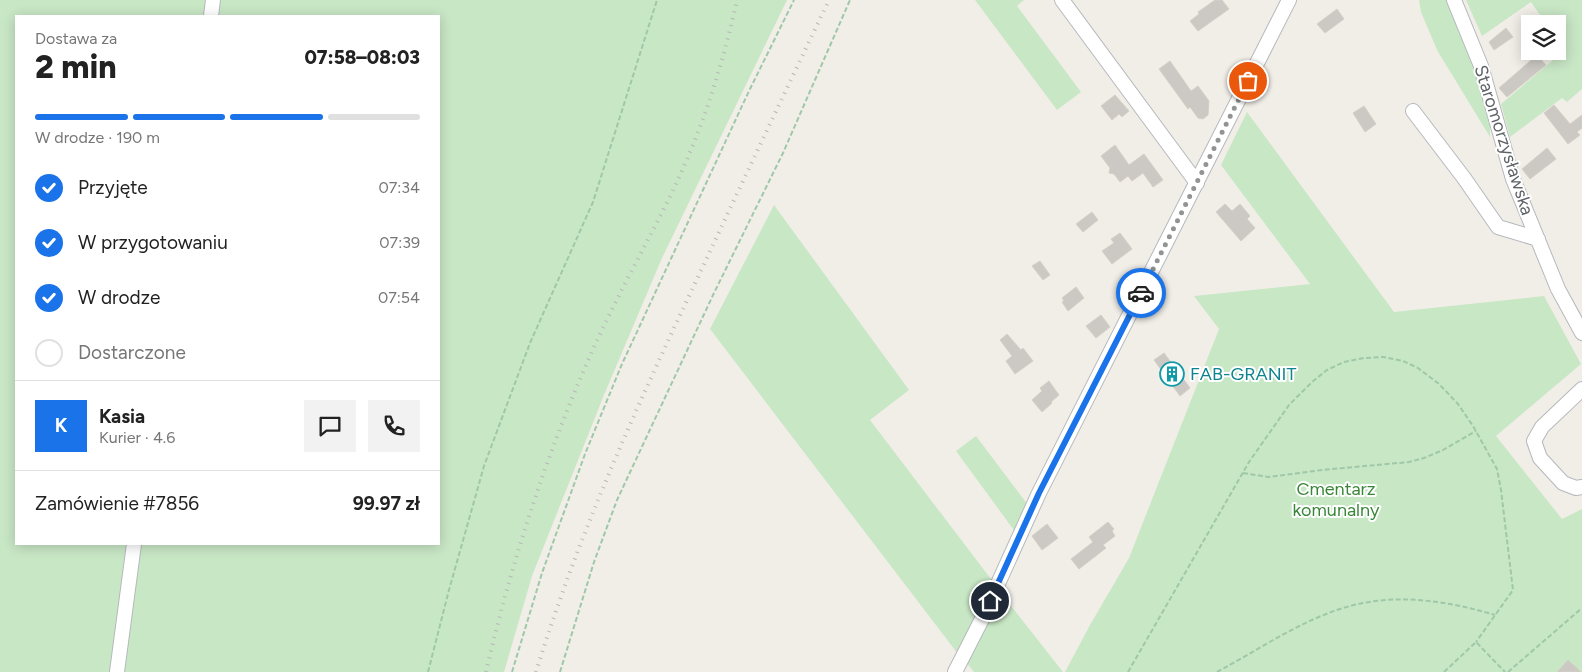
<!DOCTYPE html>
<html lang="pl">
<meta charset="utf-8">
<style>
:root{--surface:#fff;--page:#f2f2f2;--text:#222;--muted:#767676;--line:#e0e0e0;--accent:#1a73e8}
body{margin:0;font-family:Figtree,sans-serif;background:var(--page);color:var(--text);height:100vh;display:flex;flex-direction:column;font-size:19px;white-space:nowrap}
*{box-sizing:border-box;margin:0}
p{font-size:16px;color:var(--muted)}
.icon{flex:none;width:28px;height:28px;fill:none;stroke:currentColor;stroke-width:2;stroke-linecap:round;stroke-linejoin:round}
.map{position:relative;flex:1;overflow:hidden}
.drawer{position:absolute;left:15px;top:15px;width:425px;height:530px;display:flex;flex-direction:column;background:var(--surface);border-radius:0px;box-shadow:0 2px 12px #0003}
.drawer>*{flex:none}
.buttons{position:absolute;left:1521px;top:15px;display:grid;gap:10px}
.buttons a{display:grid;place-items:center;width:45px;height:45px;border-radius:0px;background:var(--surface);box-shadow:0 2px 12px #0003;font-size:25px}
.pin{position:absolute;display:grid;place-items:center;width:42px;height:42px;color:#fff;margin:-21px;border:2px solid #fff;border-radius:50%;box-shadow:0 1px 5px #0007}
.courier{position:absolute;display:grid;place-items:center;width:50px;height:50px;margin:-25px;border:4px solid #1a73e8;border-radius:50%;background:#fff;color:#222;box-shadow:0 1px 6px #0007}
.summary em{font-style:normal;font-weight:800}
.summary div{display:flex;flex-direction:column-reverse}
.summary{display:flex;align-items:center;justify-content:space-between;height:85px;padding:0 20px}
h1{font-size:32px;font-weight:800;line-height:38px}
.bar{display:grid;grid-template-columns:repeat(4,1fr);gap:8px 5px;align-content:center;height:60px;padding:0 20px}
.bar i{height:6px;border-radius:4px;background:var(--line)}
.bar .current{background:var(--accent)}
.bar p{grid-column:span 4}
.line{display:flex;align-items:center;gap:12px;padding:0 20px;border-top:1px solid var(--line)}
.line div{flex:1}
.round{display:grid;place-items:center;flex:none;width:52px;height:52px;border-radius:0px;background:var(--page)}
ol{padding:0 20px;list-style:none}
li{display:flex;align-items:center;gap:15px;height:55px}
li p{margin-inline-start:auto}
li .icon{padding:5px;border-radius:50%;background:var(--accent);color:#fff;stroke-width:4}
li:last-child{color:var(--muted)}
li i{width:28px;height:28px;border:2px solid var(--line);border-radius:50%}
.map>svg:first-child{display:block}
.green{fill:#c8e7c5;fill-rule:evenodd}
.building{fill:#ccc9c4;stroke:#d5d0c6}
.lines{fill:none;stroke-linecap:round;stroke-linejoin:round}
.minor-casing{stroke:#b5b8bc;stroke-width:16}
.path{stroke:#9fc8a8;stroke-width:2;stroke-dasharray:5 2.5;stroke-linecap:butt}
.minor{stroke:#fff;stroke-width:14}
.rail{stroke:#b6b7b7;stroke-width:4;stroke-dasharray:1 6;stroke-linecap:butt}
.done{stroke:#929494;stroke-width:5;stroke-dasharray:0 9}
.route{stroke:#1a73e8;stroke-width:6}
.labels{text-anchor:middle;stroke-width:4;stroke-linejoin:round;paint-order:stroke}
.street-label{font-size:18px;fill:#5f6367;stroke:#fff}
.culture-label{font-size:18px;fill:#0d838f;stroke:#fff;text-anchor:start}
.park-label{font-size:18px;fill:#398638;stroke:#fff}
</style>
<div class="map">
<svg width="1582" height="672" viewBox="0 0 1582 672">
<rect width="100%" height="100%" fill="#f1eee8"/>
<!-- green -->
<path class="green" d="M0,0H787L662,258L604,395L532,576L504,672H0ZM16,16H439V544H16Z
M975,0H1024L1017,6L1081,92L1057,110Z
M1419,0H1448L1476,70L1490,119V137L1437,50L1421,12Z
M1466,0H1582V89L1567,102L1562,98L1510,137L1501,104L1565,50L1558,40V24H1546L1531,2L1482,36Z
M1247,112L1394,312L1544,296L1581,364L1496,436L1562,519L1582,509V672H1065L1090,625L1129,558L1219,329L1194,296L1310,284L1221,165Z
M774,205L909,390L870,420L994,583L958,654L710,329Z
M976,436L1028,505L1016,533L956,451Z
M1000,592L1063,672H974L965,661Z"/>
<!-- building -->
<path class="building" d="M1215,0H1222L1229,9L1198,31L1190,21L1199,14L1198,12Z
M1337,9L1344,19L1325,33L1317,24Z
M1506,28L1513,37L1494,50L1489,42Z
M1537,55L1546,65L1507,97L1499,88Z
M1170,61L1191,91L1198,86L1209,101L1208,115L1203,119L1198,118L1190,107L1188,109L1159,69Z
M1115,95L1129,111L1122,117L1119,114L1112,120L1101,106Z
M1554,105L1570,124L1582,115V128L1577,132L1580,135L1568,144L1544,113Z
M1364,106L1376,124L1365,132L1353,113Z
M1115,145L1129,165L1144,154L1163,180L1153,187L1143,173L1132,181L1128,176L1120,182L1114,174L1109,173L1110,168L1101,156Z
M1547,148L1556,159L1530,179L1522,169Z
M1225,204L1232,211L1240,204L1250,216L1247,219L1255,228L1241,241L1216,212Z
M1092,212L1098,220L1083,232L1076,224Z
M1120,233L1132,249L1112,264L1102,251L1114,243L1111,239Z
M1040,261L1050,275L1043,280L1032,266Z
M1076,287L1084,298L1068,311L1062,302L1064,301L1062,298Z
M1101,315L1110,327L1096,338L1086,326Z
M1007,334L1021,350L1023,348L1033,361L1015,374L1006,361L1012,356L1000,340Z
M1164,353L1190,388L1180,396L1154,360Z
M1049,381L1059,395L1051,402L1052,403L1042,412L1032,400L1042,391L1040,388Z
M1108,522L1114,529L1112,531L1115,536L1103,545L1106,548L1079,569L1071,559L1093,542L1089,537Z
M1047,524L1058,538L1042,550L1032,536Z
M1568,660L1581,672H1557Z"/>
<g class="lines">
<!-- minor casing -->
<g class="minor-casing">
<path id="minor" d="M1062,0L1197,183
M1454,0L1481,66L1513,179L1558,289L1582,333
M211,16L213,0
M1413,111L1464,178L1498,227L1538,239
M1582,389L1542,427L1534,441L1540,458L1563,483L1576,488L1582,487
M117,672L134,544
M955,672L982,619L1039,493L1289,0"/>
</g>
<!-- path -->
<path class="path" d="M1243,473L1269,477L1322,470L1409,462L1424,458L1443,450L1476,431
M428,672L449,590L484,466L530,343L593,202L657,0
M512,672L542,573L585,454L622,364L749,91L794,0
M560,672L594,562L617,500L714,293L783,153L850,0
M1128,672L1249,462L1289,405L1312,382L1327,370L1344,362L1364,358L1383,357L1403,361L1418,368L1439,384L1458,404L1473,426L1497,469L1501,490L1513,590L1476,642
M1217,672C1256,651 1299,622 1340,609C1391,592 1445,600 1495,615
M1444,672L1476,642L1505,672
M1508,672L1582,608"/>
<!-- minor -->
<use href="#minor" class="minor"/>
<!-- rail -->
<path class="rail" d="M486,672C512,560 547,452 594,347C619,292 649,240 675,186C703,127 723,64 737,0
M536,672C578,535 637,406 698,277C741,185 785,92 829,0"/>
</g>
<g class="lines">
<!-- done -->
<path class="done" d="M1141,293L1248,81"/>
<!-- route -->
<path class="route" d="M990,601L1039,493L1141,293"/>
</g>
<!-- icons -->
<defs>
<g id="building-ring" transform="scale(1.25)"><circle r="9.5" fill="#fff" stroke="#0f9aa8" stroke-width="1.5"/><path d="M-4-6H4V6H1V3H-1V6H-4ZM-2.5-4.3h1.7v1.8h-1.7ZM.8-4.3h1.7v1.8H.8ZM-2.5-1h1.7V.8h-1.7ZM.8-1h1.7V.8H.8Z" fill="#0f9aa8"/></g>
</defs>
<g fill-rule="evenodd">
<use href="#building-ring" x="1172" y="374"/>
</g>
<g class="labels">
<!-- street labels -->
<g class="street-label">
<text transform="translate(1504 140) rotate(72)" y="6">Staromorzysławska</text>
</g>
<!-- culture labels -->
<g class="culture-label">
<text x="1190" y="380">FAB-GRANIT</text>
</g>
<!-- park labels -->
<g class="park-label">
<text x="1336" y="495">Cmentarz<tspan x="1336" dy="21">komunalny</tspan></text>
</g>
</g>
</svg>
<div class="buttons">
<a><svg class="icon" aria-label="layers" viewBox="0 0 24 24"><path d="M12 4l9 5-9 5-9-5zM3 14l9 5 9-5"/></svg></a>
</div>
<div class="pin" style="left:1248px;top:81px;background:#ea580c"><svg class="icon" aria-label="bag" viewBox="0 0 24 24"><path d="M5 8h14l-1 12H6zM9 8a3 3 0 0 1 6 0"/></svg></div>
<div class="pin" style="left:990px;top:601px;background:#1f2937"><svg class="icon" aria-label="home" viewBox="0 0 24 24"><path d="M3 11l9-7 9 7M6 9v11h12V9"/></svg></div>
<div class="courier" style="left:1141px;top:293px"><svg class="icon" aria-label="car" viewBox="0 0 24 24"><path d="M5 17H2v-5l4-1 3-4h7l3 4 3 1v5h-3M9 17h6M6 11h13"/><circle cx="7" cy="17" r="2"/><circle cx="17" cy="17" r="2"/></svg></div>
<section class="drawer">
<div class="summary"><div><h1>2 min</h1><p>Dostawa za</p></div><em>07:58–08:03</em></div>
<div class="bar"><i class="current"></i><i class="current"></i><i class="current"></i><i></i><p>W drodze · 190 m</p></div>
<ol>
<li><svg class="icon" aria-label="check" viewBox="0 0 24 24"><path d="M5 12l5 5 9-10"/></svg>Przyjęte<p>07:34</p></li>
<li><svg class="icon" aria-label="check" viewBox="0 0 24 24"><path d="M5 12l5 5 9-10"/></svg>W przygotowaniu<p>07:39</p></li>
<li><svg class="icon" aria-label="check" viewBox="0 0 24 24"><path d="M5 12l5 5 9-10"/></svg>W drodze<p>07:54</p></li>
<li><i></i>Dostarczone</li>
</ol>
<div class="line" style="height:90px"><b class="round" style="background:var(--accent);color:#fff">K</b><div><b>Kasia</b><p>Kurier · 4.6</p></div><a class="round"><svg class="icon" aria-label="chat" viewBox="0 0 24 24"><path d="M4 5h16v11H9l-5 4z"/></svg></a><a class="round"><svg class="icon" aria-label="phone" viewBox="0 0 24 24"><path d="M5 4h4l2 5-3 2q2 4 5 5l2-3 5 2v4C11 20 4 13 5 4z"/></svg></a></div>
<div class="line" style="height:65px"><div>Zamówienie #7856</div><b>99.97 zł</b></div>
</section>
</div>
